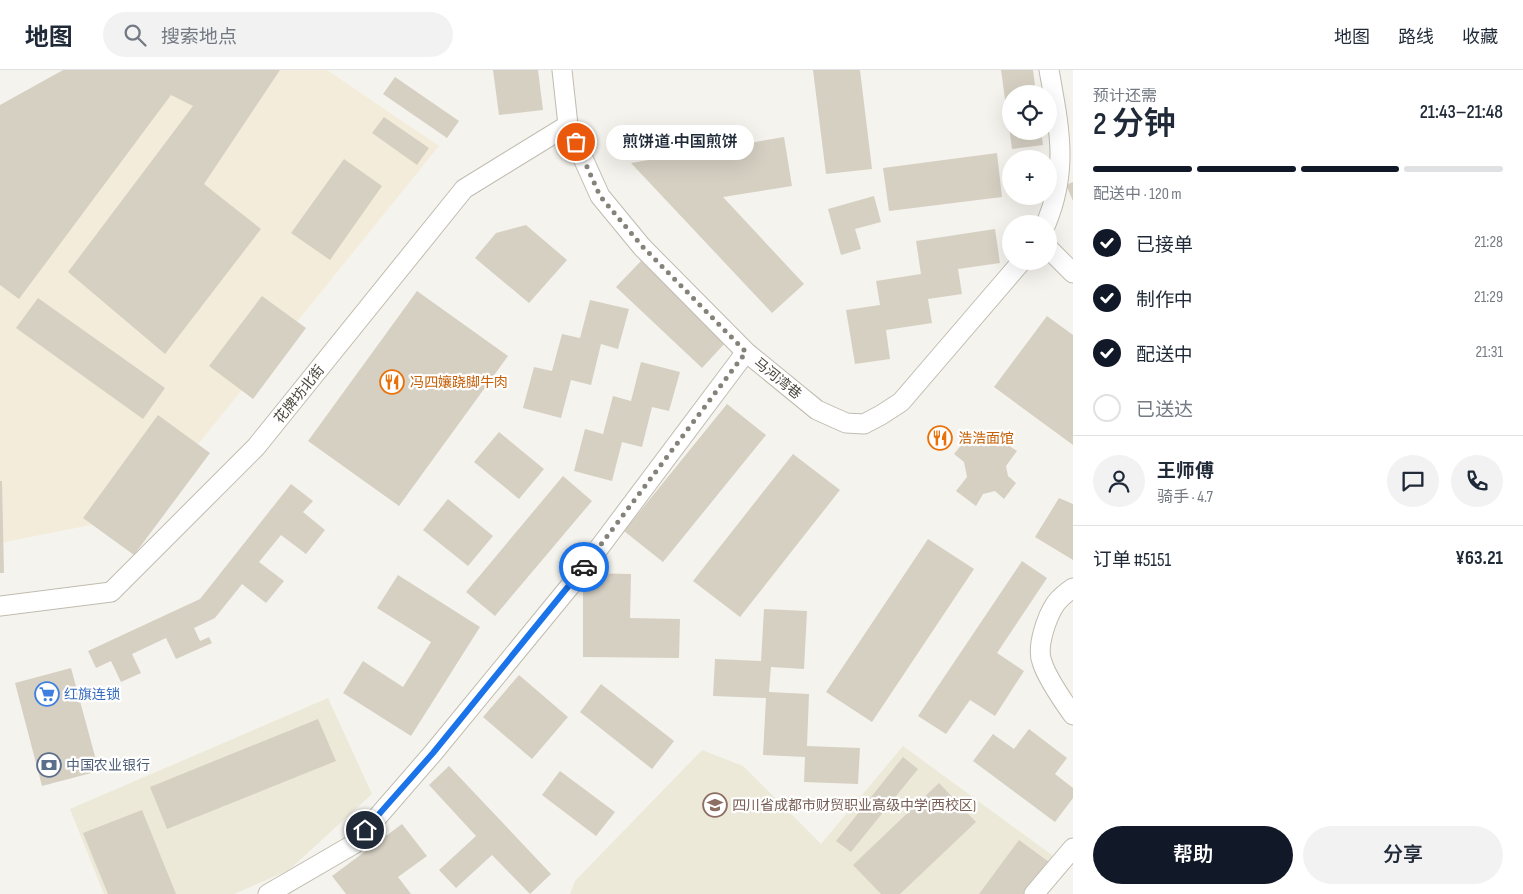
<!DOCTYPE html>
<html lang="zh">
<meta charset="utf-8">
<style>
:root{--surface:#fff;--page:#f2f2f3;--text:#1f2937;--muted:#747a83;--line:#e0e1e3;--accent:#111827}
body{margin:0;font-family:"Sofia Sans Condensed","Noto Sans SC",sans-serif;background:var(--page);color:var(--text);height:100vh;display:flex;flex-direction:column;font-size:19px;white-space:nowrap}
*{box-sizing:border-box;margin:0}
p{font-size:16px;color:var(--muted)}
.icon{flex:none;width:28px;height:28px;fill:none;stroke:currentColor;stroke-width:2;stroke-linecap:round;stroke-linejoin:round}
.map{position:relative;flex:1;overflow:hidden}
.panel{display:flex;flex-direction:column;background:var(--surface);width:450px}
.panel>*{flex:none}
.controls{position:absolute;left:1002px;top:15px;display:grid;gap:10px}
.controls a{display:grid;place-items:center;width:55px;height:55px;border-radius:50%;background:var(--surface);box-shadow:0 5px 20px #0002;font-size:25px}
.pin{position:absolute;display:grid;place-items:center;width:42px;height:42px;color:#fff;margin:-21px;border:2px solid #fff;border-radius:50%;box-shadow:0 1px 5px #0007}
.courier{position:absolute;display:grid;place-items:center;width:50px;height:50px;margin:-25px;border:4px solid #1a73e8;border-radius:50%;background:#fff;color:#222;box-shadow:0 1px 6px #0007}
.bubble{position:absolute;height:35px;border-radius:18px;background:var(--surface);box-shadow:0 5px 20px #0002;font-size:16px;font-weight:600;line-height:35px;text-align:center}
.overview em{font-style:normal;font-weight:600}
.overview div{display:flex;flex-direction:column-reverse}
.overview{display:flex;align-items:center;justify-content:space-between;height:85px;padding:0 20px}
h1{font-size:32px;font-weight:600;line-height:38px}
.bar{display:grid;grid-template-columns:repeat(4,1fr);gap:8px 5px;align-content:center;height:60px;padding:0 20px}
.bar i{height:6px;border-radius:4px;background:var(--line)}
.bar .selected{background:var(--accent)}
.bar p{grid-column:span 4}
.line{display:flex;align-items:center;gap:12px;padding:0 20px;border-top:1px solid var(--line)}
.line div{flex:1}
.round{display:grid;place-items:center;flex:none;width:52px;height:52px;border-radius:26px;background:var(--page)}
ol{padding:0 20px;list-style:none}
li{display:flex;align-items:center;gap:15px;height:55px}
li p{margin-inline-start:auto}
li .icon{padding:5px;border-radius:50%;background:var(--accent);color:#fff;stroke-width:4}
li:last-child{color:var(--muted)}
li i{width:28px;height:28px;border:2px solid var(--line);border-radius:50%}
.action{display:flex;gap:10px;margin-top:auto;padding:10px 20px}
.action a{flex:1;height:58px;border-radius:30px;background:var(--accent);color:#fff;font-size:20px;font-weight:600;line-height:58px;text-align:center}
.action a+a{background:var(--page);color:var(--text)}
header{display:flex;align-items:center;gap:30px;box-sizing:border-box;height:70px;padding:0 25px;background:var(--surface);border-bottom:1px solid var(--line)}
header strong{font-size:24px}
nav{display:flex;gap:28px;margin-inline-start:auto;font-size:18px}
.search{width:350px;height:45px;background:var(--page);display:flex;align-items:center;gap:12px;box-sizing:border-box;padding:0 18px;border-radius:28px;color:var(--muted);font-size:19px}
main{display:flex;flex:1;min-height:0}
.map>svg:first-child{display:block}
.commercial{fill:#f4ecdb}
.education{fill:#ece9d8}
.building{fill:#d6d0c3}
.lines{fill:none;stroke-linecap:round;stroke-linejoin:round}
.street-casing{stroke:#c0bcb0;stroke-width:21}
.street{stroke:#fff;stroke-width:19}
.done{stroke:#858279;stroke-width:5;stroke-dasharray:0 9}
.route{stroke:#1a73e8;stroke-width:6}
.labels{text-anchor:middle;stroke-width:4.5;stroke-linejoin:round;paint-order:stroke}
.street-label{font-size:14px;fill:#49453a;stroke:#fff}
.food-label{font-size:14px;fill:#c56008;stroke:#fff;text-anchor:start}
.shop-label{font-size:14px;fill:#366cbe;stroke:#fff;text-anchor:start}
.service-label{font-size:14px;fill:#4e5e75;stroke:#fff;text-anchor:start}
.education-label{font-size:14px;fill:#785e54;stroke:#fff;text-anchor:start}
</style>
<header>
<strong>地图</strong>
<div class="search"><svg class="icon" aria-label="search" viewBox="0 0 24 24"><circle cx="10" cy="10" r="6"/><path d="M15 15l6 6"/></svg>搜索地点</div>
<nav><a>地图</a><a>路线</a><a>收藏</a></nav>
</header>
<main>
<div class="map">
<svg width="1073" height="824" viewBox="0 0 1073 824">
<rect width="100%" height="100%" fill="#f5f3ed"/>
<!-- commercial -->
<path class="commercial" d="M114,0H327L439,76L141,445L0,473V62Z"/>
<!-- education -->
<path class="education" d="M328,628L372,724L289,800L234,824H104L70,739Z
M903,676L1056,788L1025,824H570L575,811L702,680L743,696L821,774Z"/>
<!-- building -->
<path class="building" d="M63,0H280L204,114L261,159L165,284L68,202L193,36L171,25L19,229L0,215V35Z
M493,0H538L543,40L499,45Z
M813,0H860L872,99L826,104Z
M1001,0H1033L1036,24H1011V61H1041L1043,75L1012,79Z
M395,7L459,51L447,68L383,24Z
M384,47L429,78L417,95L372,63Z
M784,67L792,116L723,127L804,214L772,243L631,93Z
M997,83L1002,127L889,141L883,98Z
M344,89L382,116L330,190L291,163Z
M1073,112V131L1066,115Z
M874,126L881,152L855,159L861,179L841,185L828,139Z
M526,155L567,190L529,233L475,188L496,163Z
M995,159L1000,193L958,199L962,224L928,229L932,253L886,260L890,289L855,294L846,240L880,235L876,211L921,204L916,171Z
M641,191L726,272L702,298L616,217Z
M417,221L508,286L399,436L308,371Z
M262,226L306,258L253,329L209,296Z
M38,228L165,318L143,349L16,258Z
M590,230L629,239L618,279L601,274L591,315L571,310L561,348L523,338L534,297L552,301L562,264L580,268Z
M1047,246L1073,265V375L994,317Z
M641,292L680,302L669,341L652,337L642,377L622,372L612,411L574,401L585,359L603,364L613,326L631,331Z
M727,334L766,365L663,492L624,461Z
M158,345L210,383L134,485L83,448Z
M499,362L544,399L519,429L474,392Z
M990,363L1017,381L1006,396L1008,406L1016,413L1004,429L995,421L983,424L976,436L956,421L967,407L964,392L954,384L968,367L983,368Z
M793,384L840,420L740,547L693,511Z
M563,406L592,431L495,546L466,522Z
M0,411H2L4,503H0Z
M291,414L313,431L303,442L325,460L306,484L281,465L259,492L284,511L266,533L242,514L215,548L194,558L200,571L209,567L212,573L176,589L166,568L132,584L141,603L121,612L111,591L96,598L88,581L200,529Z
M1059,428L1073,434V490L1035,467Z
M448,429L493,466L468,496L423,460Z
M928,469L974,499L872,652L826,622Z
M1022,491L1047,508L997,583L1024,601L995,646L970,630L946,664L918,646Z
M583,503L631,504L630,548L680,549L679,588L583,587Z
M398,505L480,557L411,666L343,623L363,591L403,617L431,572L377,538Z
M764,539L807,541L804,599L771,597L769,622L809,624L807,676L860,678L858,714L804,712L805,687L763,685L766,628L713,626L715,589L761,591Z
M71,598L99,701L42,716L15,613Z
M519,605L568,647L532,689L483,647Z
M601,614L674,671L652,699L580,642Z
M318,649L336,691L167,759L150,717Z
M1029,659L1067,688L1055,704L1073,718V728L1055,752L973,691L993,664L1014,679Z
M903,687L918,699L851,782L836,771Z
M449,696L551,804L530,824L492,785L456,818L439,800L476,766L429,715Z
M560,701L615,742L596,766L542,725Z
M939,713L976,752L900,824H881L853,795Z
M142,740L176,824H108L83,763Z
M402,754L427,786L398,807L411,824H346L332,806Z
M1019,770L1049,792L1025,824H979Z"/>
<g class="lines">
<!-- street casing -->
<g class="street-casing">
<path id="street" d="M562,0L568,55L600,126L642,177L746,282L817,340L846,353L864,354L881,345L901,332L1022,191
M1046,154C1069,99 1059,56 1049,0
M1049,179L1073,203
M1073,518C1067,522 1060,528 1056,533C1047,546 1036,577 1042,592C1047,608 1063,631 1073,645
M0,536L111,522L256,377L464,119L568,55
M268,824L354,774L433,683L575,510L746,282
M1034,824L1073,778"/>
</g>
<!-- street -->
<use href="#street" class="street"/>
</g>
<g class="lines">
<!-- done -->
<path class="done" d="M576,72L600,126L642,176L746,282L584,497"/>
<!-- route -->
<path class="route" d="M365,760L433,683L584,497"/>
</g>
<!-- icons -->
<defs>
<g id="restaurant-ring" transform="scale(1.25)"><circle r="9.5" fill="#fff" stroke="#e8710a" stroke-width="1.5"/><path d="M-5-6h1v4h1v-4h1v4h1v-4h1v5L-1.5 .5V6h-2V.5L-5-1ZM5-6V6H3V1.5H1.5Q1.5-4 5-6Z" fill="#e8710a"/></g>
<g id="supermarket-ring" transform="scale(1.25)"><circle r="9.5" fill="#fff" stroke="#3f7fe0" stroke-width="1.5"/><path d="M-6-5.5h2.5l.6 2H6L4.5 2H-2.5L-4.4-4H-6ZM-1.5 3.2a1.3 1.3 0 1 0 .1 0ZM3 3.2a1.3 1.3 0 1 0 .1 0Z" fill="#3f7fe0"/></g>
<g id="bank-ring" transform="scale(1.25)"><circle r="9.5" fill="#fff" stroke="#5c6f8a" stroke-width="1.5"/><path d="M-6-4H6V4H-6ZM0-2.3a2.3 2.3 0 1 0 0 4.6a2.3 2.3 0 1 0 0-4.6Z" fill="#5c6f8a"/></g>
<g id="school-ring" transform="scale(1.25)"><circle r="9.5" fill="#fff" stroke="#8d6e63" stroke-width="1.5"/><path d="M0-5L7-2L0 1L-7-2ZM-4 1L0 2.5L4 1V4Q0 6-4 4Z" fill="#8d6e63"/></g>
</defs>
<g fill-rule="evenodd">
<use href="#restaurant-ring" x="392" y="312"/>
<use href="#restaurant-ring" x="940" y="368"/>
<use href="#supermarket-ring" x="47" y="624"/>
<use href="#bank-ring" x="49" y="695"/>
<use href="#school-ring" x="715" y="735"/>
</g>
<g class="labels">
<!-- street labels -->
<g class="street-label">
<text transform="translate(778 308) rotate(39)" y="5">马河湾巷</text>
<text transform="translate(299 324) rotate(-51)" y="5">花牌坊北街</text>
</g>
<!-- food labels -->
<g class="food-label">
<text x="410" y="317">冯四孃跷脚牛肉</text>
<text x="958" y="373">浩浩面馆</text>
</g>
<!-- shop labels -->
<g class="shop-label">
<text x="64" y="629">红旗连锁</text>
</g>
<!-- service labels -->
<g class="service-label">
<text x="66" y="700">中国农业银行</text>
</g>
<!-- education labels -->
<g class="education-label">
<text x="732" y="740">四川省成都市财贸职业高级中学(西校区)</text>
</g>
</g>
</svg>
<div class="controls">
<a><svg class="icon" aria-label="locate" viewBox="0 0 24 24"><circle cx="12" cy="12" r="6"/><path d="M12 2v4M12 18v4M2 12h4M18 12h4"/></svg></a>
<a>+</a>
<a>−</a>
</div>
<div class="pin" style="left:576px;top:72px;background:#ea580c"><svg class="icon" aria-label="bag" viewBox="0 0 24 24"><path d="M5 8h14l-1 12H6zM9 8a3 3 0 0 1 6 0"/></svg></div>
<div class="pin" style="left:365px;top:760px;background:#1f2937"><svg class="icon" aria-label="home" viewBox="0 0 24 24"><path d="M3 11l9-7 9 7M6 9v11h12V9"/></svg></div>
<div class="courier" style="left:584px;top:497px"><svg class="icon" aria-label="car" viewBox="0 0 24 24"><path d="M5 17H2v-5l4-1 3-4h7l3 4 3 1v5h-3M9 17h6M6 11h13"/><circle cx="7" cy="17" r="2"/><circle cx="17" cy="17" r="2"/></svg></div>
<div class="bubble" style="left:606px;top:55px;width:148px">煎饼道·中国煎饼</div>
</div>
<section class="panel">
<div class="overview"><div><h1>2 分钟</h1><p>预计还需</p></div><em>21:43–21:48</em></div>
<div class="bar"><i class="selected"></i><i class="selected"></i><i class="selected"></i><i></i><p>配送中 · 120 m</p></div>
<ol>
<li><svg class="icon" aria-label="check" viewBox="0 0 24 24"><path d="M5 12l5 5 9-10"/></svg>已接单<p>21:28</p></li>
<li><svg class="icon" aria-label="check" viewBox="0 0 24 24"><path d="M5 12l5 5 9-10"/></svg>制作中<p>21:29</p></li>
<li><svg class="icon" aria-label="check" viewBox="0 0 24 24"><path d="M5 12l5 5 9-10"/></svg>配送中<p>21:31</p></li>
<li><i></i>已送达</li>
</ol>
<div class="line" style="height:90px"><a class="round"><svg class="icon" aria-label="person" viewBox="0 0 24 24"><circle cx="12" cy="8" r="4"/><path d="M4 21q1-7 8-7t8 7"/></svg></a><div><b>王师傅</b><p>骑手 · 4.7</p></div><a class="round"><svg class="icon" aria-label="chat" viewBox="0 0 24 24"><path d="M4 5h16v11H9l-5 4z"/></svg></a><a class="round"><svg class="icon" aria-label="phone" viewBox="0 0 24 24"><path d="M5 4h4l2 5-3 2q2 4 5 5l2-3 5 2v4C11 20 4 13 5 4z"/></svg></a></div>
<div class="line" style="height:65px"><div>订单 #5151</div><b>¥63.21</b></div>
<div class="action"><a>帮助</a><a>分享</a></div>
</section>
</main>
